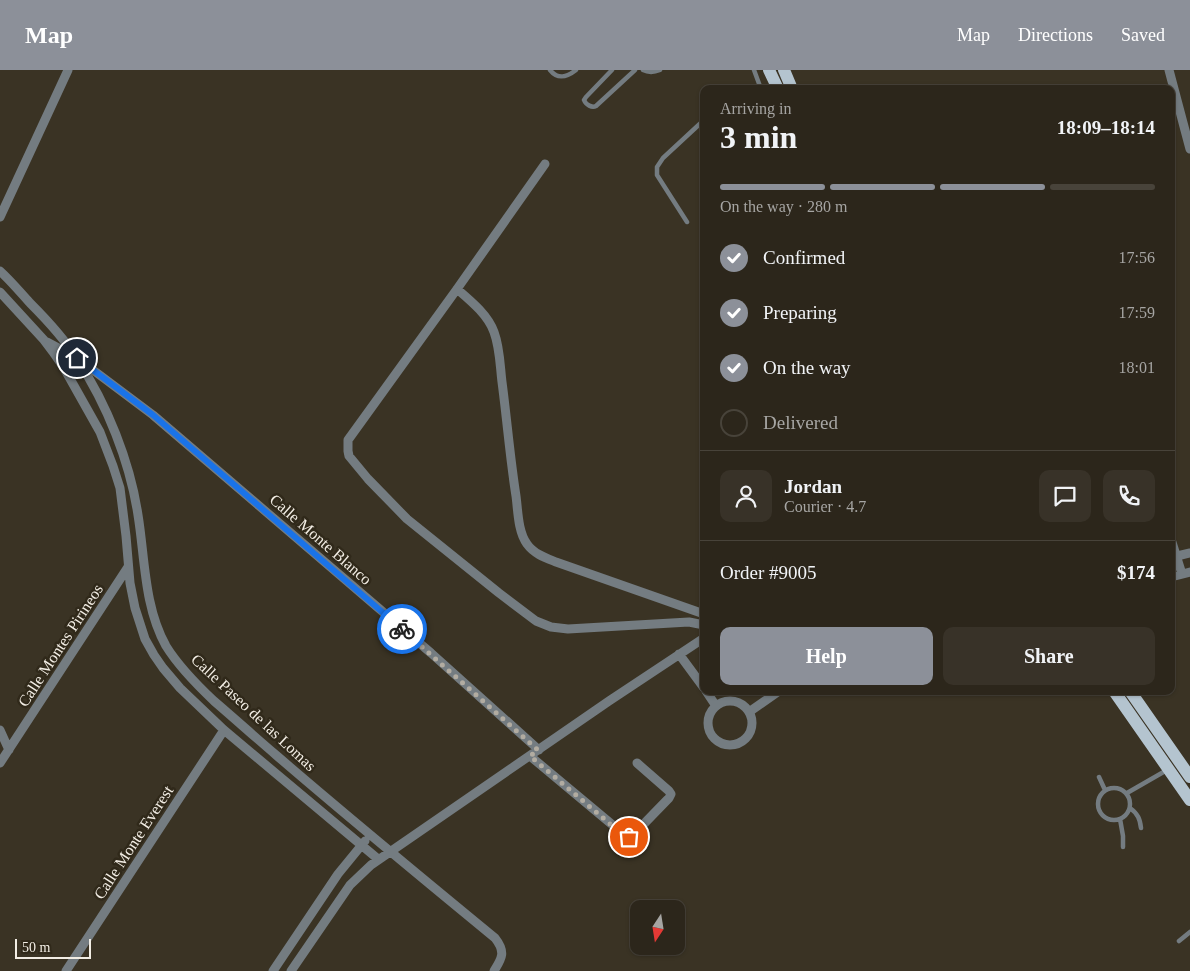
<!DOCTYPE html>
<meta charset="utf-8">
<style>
:root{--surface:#2c261b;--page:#383228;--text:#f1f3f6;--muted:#a6a5a3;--line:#48433a;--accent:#8c9099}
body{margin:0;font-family:Georgia,serif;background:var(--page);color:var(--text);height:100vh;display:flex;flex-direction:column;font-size:19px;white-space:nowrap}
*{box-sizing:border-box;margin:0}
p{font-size:16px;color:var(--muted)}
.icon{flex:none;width:28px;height:28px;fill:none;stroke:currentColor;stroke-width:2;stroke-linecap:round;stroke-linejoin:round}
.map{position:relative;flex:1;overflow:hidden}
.panel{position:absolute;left:700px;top:15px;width:475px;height:610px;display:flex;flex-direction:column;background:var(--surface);border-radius:10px;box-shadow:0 1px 4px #0004,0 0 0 1px var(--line)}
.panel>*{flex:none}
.needle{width:32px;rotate:192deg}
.tools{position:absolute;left:630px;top:830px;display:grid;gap:10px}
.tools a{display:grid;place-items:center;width:55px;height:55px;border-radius:10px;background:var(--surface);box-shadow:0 1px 4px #0004,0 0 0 1px var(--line);font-size:25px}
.scale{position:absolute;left:15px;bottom:12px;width:76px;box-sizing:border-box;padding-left:5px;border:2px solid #f2ede4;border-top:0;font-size:14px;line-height:18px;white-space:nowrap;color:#f2ede4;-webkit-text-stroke:4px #30291a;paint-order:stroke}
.pin{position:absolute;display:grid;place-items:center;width:42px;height:42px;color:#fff;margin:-21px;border:2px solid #fff;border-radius:50%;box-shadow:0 1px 5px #0007}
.courier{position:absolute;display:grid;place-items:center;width:50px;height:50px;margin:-25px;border:4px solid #1a73e8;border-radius:50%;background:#fff;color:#222;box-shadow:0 1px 6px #0007}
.overview em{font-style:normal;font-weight:600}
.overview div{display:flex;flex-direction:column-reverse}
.overview{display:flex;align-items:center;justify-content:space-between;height:85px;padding:0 20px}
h1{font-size:32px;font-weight:600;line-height:38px}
.bar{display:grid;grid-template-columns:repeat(4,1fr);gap:8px 5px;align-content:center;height:60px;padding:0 20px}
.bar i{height:6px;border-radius:4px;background:var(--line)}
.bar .selected{background:var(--accent)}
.bar p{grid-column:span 4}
.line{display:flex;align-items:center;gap:12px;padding:0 20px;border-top:1px solid var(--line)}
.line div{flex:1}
.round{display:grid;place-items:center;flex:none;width:52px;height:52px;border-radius:10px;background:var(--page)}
ol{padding:0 20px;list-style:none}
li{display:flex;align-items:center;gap:15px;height:55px}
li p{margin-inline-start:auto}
li .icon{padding:5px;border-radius:50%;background:var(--accent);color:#fff;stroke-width:4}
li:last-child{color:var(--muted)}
li i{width:28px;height:28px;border:2px solid var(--line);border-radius:50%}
.action{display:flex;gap:10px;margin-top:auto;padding:10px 20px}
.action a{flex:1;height:58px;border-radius:10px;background:var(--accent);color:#fff;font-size:20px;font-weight:600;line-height:58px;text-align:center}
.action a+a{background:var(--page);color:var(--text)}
header{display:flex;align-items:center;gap:30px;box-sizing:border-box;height:70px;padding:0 25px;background:var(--accent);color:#fff}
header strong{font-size:24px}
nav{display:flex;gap:28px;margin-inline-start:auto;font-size:18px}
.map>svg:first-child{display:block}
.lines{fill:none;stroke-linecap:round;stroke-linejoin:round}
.lane{stroke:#747c81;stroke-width:4.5}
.street{stroke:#747c81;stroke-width:9}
.primary{stroke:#b4c4cf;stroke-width:12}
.done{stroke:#b2aca1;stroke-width:5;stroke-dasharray:0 9}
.route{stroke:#1a73e8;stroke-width:6}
.labels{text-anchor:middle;stroke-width:5;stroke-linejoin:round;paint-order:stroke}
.street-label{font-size:16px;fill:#f2ede4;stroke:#30291a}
</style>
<header>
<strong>Map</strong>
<nav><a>Map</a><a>Directions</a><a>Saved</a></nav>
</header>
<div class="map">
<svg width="1190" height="901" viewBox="0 0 1190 901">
<rect width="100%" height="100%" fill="#3a3324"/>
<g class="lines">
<!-- lane -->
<path class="lane" d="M550,0C558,10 567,7 576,0
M612,0L586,27L584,30C586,35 592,38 596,36L635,0
M643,0C649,3 655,2 660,0
M754,0L761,19
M687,152L657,105V97L663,88L704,50
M1099,707L1105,720
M1098 734a16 16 0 1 1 32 0a16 16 0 1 1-32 0Z
M1127,723L1167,700
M1130,738C1138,744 1140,749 1141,758
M1120,749L1123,766V777
M1179,871L1190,862"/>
<!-- street -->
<path class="street" d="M1169,0L1190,79
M545,94L457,219L348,370V381L349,386L368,409L407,449L499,523L536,551L551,557L568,559L689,552L704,555
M0,147L68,0
M0,201C11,211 20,222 30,233C47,250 64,268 77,289C107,334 130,392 138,445C145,488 144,537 166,576C179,597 196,614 214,631C235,649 255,667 276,685C348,747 422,808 495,868C506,882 502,888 494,901
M457,219C471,231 488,245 494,262C500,278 500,296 502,312C507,350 510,388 516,426C518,441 518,462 527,474C534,484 546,488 556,492L704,544
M0,222L44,270L53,282L64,298L100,362L113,396L120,418L126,466L130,513L135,538L145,569L154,585L163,598L180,618L224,660L378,789
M47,272L77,288L153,345L431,583L539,680
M1171,469L1182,504
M1173,487L1190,483
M1171,507L1190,502
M679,584L704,618
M706,621L716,636
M708 653a22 22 0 1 1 44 0a22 22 0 1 1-44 0Z
M749,642L779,621
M0,660L9,680
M530,686L627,767H629L635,763L669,728L671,724L669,721L637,693
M0,693L128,497
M66,901L224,660
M273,901L338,804L365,771
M291,901L350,815L371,795L609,631L704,568"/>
<!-- primary -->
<path class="primary" d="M769,0L778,19
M784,0L792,19
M1114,621L1190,730
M1130,621L1190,707"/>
</g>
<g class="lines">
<!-- done -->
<path class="done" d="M402,559L538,680L530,686L622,764L625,767H629"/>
<!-- route -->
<path class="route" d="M77,288L153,345L402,559"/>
</g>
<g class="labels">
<!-- street labels -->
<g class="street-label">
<text transform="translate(321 469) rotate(41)" y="6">Calle Monte Blanco</text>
<text transform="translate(60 575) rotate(-57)" y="6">Calle Montes Pirineos</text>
<text transform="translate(254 642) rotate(43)" y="6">Calle Paseo de las Lomas</text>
<text transform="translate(133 772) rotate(-57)" y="6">Calle Monte Everest</text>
</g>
</g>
</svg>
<div class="tools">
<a><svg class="needle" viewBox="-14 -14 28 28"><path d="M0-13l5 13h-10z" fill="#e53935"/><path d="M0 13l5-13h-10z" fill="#a6a5a3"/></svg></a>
</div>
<div class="scale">50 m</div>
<div class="pin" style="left:629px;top:767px;background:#ea580c"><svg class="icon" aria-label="bag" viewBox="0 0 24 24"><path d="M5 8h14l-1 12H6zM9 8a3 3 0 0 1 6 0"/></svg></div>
<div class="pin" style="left:77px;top:288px;background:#1f2937"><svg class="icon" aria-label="home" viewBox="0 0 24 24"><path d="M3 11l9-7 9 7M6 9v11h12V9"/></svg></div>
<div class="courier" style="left:402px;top:559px"><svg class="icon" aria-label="bike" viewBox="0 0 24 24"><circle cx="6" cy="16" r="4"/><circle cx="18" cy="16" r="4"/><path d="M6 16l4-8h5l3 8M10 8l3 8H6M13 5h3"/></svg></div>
<section class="panel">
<div class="overview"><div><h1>3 min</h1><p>Arriving in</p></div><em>18:09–18:14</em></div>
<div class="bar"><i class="selected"></i><i class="selected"></i><i class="selected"></i><i></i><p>On the way · 280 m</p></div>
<ol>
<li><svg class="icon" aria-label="check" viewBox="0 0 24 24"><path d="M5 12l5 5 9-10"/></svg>Confirmed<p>17:56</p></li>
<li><svg class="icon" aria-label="check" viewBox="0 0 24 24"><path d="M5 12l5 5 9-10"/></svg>Preparing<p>17:59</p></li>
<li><svg class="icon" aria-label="check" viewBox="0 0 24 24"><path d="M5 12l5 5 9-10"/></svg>On the way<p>18:01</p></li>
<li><i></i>Delivered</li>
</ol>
<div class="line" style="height:90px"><a class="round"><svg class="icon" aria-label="person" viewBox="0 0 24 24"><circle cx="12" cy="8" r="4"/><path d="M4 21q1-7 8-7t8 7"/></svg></a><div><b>Jordan</b><p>Courier · 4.7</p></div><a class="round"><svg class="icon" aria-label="chat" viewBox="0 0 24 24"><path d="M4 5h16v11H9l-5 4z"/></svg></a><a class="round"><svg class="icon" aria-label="phone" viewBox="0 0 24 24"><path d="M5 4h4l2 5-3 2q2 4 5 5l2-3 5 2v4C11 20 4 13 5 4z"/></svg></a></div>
<div class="line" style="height:65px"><div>Order #9005</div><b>$174</b></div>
<div class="action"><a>Help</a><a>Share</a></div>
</section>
</div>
